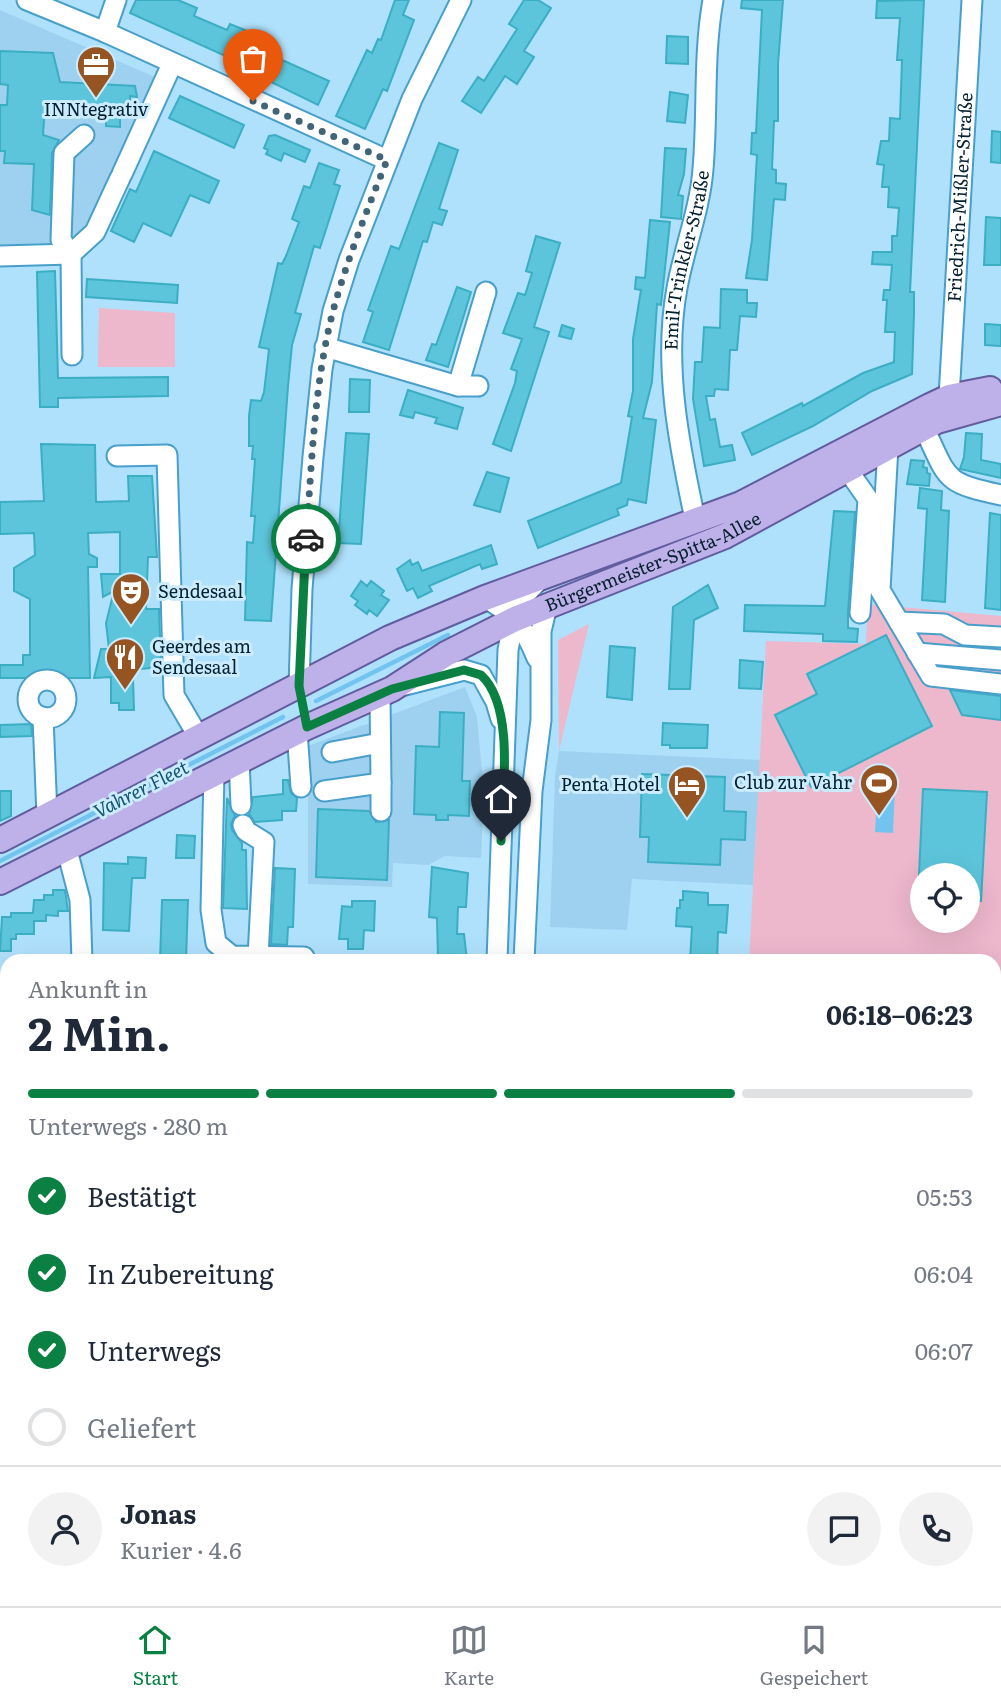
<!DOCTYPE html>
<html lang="de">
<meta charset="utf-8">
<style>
:root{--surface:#fff;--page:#f2f2f3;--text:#1f2937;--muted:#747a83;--line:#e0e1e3;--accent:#0b8043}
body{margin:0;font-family:Literata,serif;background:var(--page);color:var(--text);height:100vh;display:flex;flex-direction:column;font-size:26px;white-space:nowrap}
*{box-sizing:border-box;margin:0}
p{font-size:23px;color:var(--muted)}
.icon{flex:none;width:38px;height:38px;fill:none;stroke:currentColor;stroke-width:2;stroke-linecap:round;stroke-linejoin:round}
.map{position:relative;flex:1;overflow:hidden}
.side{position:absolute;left:0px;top:954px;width:1001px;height:653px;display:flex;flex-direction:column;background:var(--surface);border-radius:21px 21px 0 0;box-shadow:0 7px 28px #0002}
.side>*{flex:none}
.fabs{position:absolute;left:910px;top:863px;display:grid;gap:14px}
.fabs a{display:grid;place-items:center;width:70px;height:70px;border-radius:50%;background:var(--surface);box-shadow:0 7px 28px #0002;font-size:35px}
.pin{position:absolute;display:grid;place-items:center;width:60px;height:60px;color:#fff;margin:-72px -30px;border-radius:50% 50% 50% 0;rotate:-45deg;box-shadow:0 0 7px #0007}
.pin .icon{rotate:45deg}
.courier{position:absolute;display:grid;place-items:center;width:70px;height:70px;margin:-35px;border:5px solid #0b8043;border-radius:50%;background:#fff;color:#222;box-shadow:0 2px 9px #0007}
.overview em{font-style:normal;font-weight:700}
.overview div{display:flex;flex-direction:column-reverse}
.overview{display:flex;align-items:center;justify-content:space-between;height:119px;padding:0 28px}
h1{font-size:46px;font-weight:700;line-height:52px}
.bar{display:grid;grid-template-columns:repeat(4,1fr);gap:10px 7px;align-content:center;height:84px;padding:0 28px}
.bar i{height:9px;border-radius:5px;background:var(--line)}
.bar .active{background:var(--accent)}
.bar p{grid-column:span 4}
.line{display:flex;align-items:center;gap:18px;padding:0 28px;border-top:2px solid var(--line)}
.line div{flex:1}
.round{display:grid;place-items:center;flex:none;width:74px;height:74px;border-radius:37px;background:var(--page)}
ol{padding:0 28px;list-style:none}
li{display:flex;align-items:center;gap:21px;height:77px}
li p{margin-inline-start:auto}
li .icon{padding:7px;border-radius:50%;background:var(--accent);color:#fff;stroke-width:4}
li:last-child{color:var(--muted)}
li i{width:38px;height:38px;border:4px solid var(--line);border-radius:50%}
.dock{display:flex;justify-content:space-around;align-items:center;height:98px;border-top:2px solid var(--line);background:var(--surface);font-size:19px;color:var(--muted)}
.dock a{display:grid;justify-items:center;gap:4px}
.dock .active{color:var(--accent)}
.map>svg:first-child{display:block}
.built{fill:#9dd1ef}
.green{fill:#edb7cc;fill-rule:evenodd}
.water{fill:#72c3ee}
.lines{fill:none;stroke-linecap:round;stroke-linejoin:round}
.stream{stroke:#72c3ee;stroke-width:4.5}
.building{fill:#5dc5db;stroke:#3baec4;stroke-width:2}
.minor-casing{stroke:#489fca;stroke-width:23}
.major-casing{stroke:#615c9e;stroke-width:28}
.minor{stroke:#fff;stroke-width:19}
.major{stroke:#beb0e9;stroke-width:24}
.done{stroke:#416476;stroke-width:7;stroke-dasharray:0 12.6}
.route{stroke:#0b8043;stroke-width:9}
.labels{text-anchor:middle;stroke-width:6;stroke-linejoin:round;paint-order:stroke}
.poi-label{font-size:18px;fill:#05202e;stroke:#cbebfe;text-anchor:start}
.street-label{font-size:18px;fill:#05202e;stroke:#cbebfe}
.water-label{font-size:19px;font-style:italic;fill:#135471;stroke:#cbebfe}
</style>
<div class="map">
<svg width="1001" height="1606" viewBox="0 0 1001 1606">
<rect width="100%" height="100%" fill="#b0e1fc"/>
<!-- built -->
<path class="built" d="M0,10L155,77L86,228L75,236L54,243L0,245Z
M465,687L477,717L484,794L481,858L445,856L428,865L393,863L392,887L308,884V746Z
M559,751L760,760L753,885L632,879L627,930L550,927L555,776Z
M420,1600H468V1606H420Z"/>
<!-- green -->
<path class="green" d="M99,308L175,313V367H98Z
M868,604L1001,616V1606H716V1600H994V961H749L766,641L866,644ZM922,875H968V920H922Z
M589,624L559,751L558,640Z"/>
<!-- water -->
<path class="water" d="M878,784L895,785L893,833L875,832Z"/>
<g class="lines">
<!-- stream -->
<path class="stream" d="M316,701L448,635
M0,861L283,717"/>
</g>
<!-- building -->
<path class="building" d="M136,0H178L197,8L194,16L227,30L230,24L245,30L232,59L130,13Z
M395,0H409L403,15L414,20L387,91L383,89L365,129L336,116L367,50L372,53L378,39L381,40Z
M524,0H538L551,8L524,51L534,57L517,84L505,76L481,113L462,101L478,77L484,81L517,29L509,24Z
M742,0H783L778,64V121H774L772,169L776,170V183L786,184L785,200L774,199L767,280L746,278L752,240L757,155L751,154L752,133H756L762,10L741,8Z
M924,0L910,292H914V313L912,374L872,391L813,426L752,455L742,433L802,403L803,406L863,373L894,362L895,332H885L887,300H883L884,290H890L892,265L872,264L873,252H892V236H897L899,208L888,207L889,187H882L884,165L877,164L881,141H889L890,118L900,119L902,60H897L900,18H876L877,1Z
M667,36L688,37V64L666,63Z
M0,51L53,53L60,82L135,86L137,97L130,96V111H120V127L106,126V108L45,105L43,135L59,140L52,153L50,215L32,210L34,164L4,163L5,151H0V105H7L8,85L0,84Z
M271,55L329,81L318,105L257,75Z
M670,92L688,95L685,123L667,121Z
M180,96L244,125L234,148L169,118Z
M992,131L1001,132V163L991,162Z
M275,135L310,150L305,162L284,153L281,161L266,154L268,150L264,148L269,136Z
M439,143L458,150L439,209L447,211L442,225L433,222L427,242L423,241L389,350L363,342L373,312L368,310L391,246L399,249Z
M665,148L686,149L684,174L678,195L683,196L681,219L661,217Z
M154,151L219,181L209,203L190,195L171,236L143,223L134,242L111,231L130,189L136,192Z
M319,163L339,170L334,184L340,186L320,248L314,246L295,313L301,314L292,345L288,386L271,621L245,620L247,542L253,543L255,516H251L255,459H252L253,446H249V416L251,400L261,401L264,392L269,349L259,347L278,263L282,264L286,256L299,222L292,219L304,186L310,188Z
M986,217L1001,218V265H984Z
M650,220L670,222L661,305L657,304L652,382L643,418L656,420L646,503L628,499L627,505L617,509L619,515L538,548L528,521L621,483L632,417L628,416L633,391V339L641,290L635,289L636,277L645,278Z
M536,236L560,243L534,327L549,332L511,451L493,444L515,383L517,371L511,369L522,339L503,333L518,293L525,295L532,273L526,271Z
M55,271L58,378L168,377V396L58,398V407H40L37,272Z
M87,279L178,285L177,303L86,297Z
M457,287L471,292L448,367L426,360L432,344L436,345Z
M721,289L747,290V303H757L756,317L740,316L737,350H730L728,390L715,389L714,396H706L710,420L715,419L720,447L732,445L735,460L704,466L693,399L695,362H702L704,327L720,328Z
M985,324L1001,325V346L985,345Z
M562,325L574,329L571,339L559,336Z
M350,379L370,380L369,412H349Z
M408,390L463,408L457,429L435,423L437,418L415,412L413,418L400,415Z
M346,433L369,434L361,544L338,543Z
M966,433L982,434L981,460L1001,464V478L960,469L964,457Z
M41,444L95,445L96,502L129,501L128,476H152L157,557H148L146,609H159L161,667L140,669L133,678L134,710H119V703H111V677L94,678L101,649H109L106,623L114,591L103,597L101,574H120V532L88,533L89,554L97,558V567H88L90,678H0V665H23V655H30V599L14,591V568L35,555L34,533L0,534V502L44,501Z
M911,460L924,461L923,467L927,468V473L930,474L929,486L907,484Z
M487,472L509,478L500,512L474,505Z
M920,488L942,491L941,510L949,511L945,602L922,600L927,509L918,508Z
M834,511L855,512L848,612V628L858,629L857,642L823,641V634L744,631L745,605L825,606Z
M990,513L1001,515V610L985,608Z
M491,545L497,564L482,569L480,564L429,586L432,591L418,598L413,588L407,591L397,569L410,560L412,565L418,562L422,571Z
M361,581L367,586L371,581L384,591L381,595L389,600L377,616L369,610L367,614L355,605L358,601L351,596Z
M708,585L718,608L694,620L690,689H669L673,607Z
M886,635L932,726L811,787L775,715L817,694L807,674Z
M610,646L635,648L632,700L607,697Z
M740,660L763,662L761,689L739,688Z
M950,690L1001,696V720L962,715Z
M440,712L464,713L462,781H470L469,816L448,815V820H436V815L414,814L416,746L439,747Z
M663,723L708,725L707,748H670V745H662Z
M31,724L32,736L0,737V725Z
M642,774L725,777L724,811L746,812L745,840L721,839L720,865L648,862L649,837H640Z
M283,780H288L291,793L297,798L296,811H282V820L255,822L249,814L253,797L283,794Z
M923,789L987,792L981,901L968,900V875H919Z
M0,791H11V816L0,821Z
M227,798L235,816L231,824L232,830L242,843V850H246L247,909L223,908Z
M318,809L369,811L376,822L389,820L387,880L316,877Z
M177,835L195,836L194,858H176Z
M128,857L146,858L145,878H132L129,931L103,930L104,863L128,864Z
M432,867L468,873L466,907H458L457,934H464L467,961L438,958L437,918L429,917Z
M275,868L295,869L293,927H288L287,945L271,944Z
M53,890H65L68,911H58V916L46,915V921H34V934H16V939H11V951H0L2,917H11V913H33L34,900H44V895H53Z
M683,891L708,893V905H728L726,933L718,932L717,961H690L692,927L676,926L677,908H680V900H683Z
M162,900H188L186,961H160Z
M352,901H375L374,931L364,930L363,949H348V939H339L342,906L352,907Z"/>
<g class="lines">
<!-- minor casing -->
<g class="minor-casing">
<g id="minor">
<path d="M27,0L105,32L387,160"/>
<path d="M105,32L116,0"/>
<path d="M122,174L172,64"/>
<path d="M0,256L71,254L95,232L120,178"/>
<path d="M325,347L458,386H478"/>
<path d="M72,355L71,254L61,240L64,153L84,135"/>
<path d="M458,386L486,292"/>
<path id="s1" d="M949,397L972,0"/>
<path d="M924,428C949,480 942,482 1001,495"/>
<path d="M888,446L880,590L931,676L1001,684"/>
<path d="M117,456L167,455L174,695L198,736"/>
<path d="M847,469L868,499L860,613"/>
<path id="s2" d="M695,519C679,445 663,364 677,288C684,249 700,209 703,169C708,112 703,56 713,0"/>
<path d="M485,598C514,614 525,628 537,658"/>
<path d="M899,622L944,624L965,635L1001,637"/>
<path d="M917,653L1001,660"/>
<circle cx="47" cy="699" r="19"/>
<path d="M405,685L464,670L481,675L496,702L501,719"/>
<path d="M299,686L302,589L313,457L322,369L333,311L349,260L412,99L461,0"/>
<path d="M43,717L47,816"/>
<path d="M297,731L301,787"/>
<path d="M332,752L380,743"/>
<path d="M239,760L241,805"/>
<path d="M214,773L211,910L216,943L232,956L304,957"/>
<path d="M324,791L381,783L380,695"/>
<path d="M381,811V783"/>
<path d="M243,825L246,831L264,842L258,957"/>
<path d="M67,850L80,900L82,961"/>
<path d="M497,961L508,650L517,603L539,580"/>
<path d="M524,961L532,791L541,720V631L547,606"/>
<path d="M0,1466H7"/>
<path d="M485,1600V1606"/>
<path d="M283,1606L287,1600"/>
<path d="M511,1606L512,1600"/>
</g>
</g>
<!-- major casing -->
<g class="major-casing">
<g id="major">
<path d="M0,840L390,638L485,598L741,504L930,406L949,397L990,389"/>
<path id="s3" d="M0,882L307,727L392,689L446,654L515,619L725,536L937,421L1001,403"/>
</g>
</g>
<!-- minor -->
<use href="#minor" class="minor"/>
<!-- major -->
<use href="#major" class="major"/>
</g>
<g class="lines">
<!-- done -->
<path class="done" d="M253,101L387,160C367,210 347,260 333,311C314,384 312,463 306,539"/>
<!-- route -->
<path class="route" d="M306,539L299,686L307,727L392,689L464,670L481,675C516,707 502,797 501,841"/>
</g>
<!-- icons -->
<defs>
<g id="office-pin" transform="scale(2.0125)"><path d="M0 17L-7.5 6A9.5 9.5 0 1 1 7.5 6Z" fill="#975423" stroke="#cbebfe"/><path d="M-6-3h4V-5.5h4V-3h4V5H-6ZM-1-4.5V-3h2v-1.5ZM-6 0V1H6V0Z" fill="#fff"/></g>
<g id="theatre-pin" transform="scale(2.0125)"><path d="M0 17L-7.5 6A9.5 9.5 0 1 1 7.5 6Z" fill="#975423" stroke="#cbebfe"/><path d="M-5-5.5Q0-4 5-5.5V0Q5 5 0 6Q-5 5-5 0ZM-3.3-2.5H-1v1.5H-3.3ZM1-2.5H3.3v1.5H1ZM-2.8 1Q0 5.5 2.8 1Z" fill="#fff"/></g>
<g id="restaurant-pin" transform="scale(2.0125)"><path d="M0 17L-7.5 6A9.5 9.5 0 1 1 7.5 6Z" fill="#975423" stroke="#cbebfe"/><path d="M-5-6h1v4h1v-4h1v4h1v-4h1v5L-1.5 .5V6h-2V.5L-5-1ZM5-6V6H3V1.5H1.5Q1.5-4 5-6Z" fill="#fff"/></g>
<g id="stadium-pin" transform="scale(2.0125)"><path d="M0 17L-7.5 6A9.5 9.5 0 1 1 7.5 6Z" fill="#975423" stroke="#cbebfe"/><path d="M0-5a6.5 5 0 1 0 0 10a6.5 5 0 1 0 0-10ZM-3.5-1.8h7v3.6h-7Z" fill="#fff"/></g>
<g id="hotel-pin" transform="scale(2.0125)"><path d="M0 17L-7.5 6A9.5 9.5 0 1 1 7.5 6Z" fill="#975423" stroke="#cbebfe"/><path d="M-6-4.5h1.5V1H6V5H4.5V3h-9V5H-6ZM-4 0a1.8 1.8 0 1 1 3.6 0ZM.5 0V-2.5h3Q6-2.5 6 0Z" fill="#fff"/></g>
</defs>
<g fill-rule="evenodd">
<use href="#office-pin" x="96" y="65"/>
<use href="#theatre-pin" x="131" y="592"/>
<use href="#restaurant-pin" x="125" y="657"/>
<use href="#stadium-pin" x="879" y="783"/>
<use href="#hotel-pin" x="687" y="785"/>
</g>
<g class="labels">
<!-- poi labels -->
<g class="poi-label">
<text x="96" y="116" text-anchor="middle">INNtegrativ</text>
<text x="158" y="598">Sendesaal</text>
<text x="152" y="653">Geerdes am<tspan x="152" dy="21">Sendesaal</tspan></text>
<text x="852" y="789" text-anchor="end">Club zur Vahr</text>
<text x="660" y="791" text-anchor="end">Penta Hotel</text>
</g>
<!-- street labels -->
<g class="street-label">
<text dy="6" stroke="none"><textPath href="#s1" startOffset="200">Friedrich-Mißler-Straße</textPath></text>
<text dy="6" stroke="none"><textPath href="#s2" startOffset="262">Emil-Trinkler-Straße</textPath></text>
<text dy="6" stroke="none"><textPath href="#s3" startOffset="728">Bürgermeister-Spitta-Allee</textPath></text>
</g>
<!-- water labels -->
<g class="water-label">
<text transform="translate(141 789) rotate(-27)" y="7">Vahrer Fleet</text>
</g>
</g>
</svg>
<div class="fabs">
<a><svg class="icon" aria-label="locate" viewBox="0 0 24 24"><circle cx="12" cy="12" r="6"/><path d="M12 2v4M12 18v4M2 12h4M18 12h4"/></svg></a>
</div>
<div class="pin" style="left:253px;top:101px;background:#ea580c"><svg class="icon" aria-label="bag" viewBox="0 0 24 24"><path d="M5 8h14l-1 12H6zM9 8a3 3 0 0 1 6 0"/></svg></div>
<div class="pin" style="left:501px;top:841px;background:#1f2937"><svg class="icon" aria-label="home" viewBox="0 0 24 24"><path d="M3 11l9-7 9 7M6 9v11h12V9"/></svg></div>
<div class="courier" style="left:306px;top:539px"><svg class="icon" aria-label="car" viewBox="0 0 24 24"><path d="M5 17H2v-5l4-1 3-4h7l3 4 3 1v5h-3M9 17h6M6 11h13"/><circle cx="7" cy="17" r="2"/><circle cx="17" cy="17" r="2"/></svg></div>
<section class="side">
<div class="overview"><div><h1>2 Min.</h1><p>Ankunft in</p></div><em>06:18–06:23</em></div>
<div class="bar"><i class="active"></i><i class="active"></i><i class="active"></i><i></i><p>Unterwegs · 280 m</p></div>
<ol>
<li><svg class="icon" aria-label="check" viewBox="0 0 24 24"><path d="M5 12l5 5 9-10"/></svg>Bestätigt<p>05:53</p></li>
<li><svg class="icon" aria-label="check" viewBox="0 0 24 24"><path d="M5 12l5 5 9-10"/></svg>In Zubereitung<p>06:04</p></li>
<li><svg class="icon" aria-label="check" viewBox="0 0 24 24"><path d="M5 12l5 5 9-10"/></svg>Unterwegs<p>06:07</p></li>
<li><i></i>Geliefert</li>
</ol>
<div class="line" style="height:126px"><a class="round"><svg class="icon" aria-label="person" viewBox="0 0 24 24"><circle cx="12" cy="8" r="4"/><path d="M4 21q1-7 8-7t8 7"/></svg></a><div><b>Jonas</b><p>Kurier · 4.6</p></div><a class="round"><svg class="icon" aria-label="chat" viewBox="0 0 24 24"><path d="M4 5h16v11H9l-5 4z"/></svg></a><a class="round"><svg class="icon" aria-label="phone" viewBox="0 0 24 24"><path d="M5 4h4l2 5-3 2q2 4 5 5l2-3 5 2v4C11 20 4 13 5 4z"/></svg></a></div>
</section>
</div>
<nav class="dock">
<a class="active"><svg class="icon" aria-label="home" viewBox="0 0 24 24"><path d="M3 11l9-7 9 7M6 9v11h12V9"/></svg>Start</a>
<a><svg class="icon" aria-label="map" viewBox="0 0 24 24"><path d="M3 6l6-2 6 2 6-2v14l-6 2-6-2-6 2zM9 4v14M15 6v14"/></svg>Karte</a>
<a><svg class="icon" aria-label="saved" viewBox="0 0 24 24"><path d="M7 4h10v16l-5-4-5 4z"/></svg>Gespeichert</a>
</nav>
